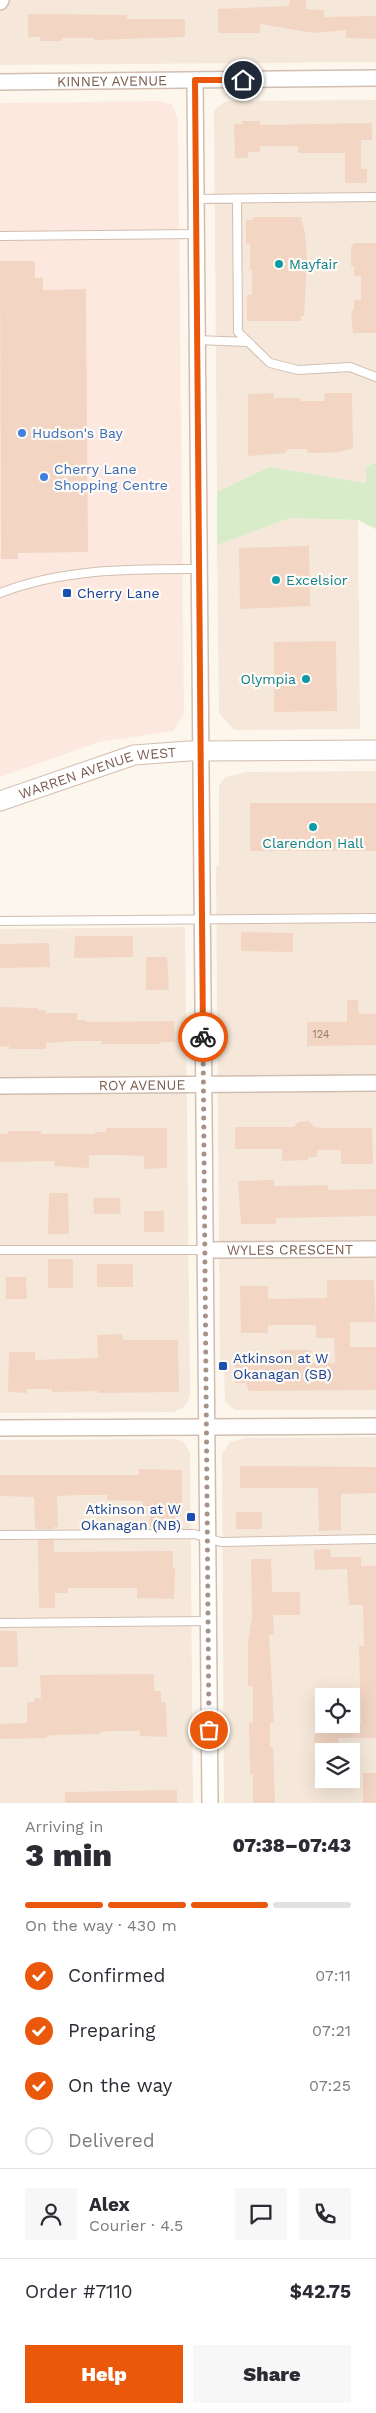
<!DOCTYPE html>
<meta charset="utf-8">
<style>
:root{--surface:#fff;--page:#f7f7f7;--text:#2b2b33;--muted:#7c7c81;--line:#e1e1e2;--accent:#ea580c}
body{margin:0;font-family:"Work Sans",sans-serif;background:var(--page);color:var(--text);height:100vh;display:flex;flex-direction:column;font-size:19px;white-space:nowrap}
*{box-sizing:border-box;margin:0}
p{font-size:16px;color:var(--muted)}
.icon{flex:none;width:28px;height:28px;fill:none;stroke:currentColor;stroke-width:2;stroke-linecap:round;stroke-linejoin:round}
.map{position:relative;height:1803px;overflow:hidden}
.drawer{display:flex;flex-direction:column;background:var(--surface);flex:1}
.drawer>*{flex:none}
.fabs{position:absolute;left:315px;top:1688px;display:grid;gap:10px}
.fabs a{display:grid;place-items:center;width:45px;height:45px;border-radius:0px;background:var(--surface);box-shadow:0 5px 20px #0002;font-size:25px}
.pin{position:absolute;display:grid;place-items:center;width:42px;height:42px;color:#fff;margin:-21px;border:2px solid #fff;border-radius:50%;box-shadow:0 1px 5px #0007}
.courier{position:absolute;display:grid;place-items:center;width:50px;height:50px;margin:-25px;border:4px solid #ea580c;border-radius:50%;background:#fff;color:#222;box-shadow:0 1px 6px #0007}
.headline em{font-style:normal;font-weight:800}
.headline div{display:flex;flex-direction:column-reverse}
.headline{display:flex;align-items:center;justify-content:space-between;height:85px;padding:0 25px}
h1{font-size:32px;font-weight:800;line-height:38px}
.bar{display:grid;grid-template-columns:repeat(4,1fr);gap:8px 5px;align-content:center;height:60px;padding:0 25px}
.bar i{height:6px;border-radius:4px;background:var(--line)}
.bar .selected{background:var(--accent)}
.bar p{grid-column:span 4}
.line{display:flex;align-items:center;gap:12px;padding:0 25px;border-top:1px solid var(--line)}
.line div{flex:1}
.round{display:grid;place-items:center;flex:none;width:52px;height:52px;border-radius:0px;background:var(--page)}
ol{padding:0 25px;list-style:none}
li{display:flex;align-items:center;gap:15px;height:55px}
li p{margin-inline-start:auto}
li .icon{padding:5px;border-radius:50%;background:var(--accent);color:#fff;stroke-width:4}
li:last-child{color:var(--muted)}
li i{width:28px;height:28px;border:2px solid var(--line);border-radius:50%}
.button{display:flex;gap:10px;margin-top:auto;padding:10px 25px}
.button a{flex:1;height:58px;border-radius:0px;background:var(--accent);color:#fff;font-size:20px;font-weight:800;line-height:58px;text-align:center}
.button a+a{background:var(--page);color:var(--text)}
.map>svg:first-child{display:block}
.residential{fill:#f5e8da;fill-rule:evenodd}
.commercial{fill:#fde8e0}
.green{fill:#d8ecc9}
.building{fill:#f3d5c3}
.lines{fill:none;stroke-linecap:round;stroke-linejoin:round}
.service-casing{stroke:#d1beb0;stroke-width:10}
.minor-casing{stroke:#d1beb0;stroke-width:18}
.tertiary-casing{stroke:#d1beb0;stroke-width:21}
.service{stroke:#fff;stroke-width:8}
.minor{stroke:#fff;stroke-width:15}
.tertiary{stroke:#fff;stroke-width:19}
.done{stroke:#a89285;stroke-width:5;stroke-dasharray:0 9}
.route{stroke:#ea580c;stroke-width:6}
.culture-dot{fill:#0f9aa8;stroke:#fffaf3;stroke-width:2}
.shop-dot{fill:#3f7fe0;stroke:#fffaf3;stroke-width:2}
.transit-dot{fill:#1a4fb4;stroke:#fffaf3;stroke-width:2}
.labels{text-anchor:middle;stroke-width:4.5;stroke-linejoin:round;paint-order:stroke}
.number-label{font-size:11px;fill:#987a6a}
.street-label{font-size:14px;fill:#7a5c4d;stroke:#fffaf3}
.culture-label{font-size:14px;fill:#0d838f;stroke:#fffaf3;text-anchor:start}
.shop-label{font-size:14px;fill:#366cbe;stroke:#fffaf3;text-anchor:start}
.transit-label{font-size:14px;fill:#164399;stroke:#fffaf3;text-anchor:start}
</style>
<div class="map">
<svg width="376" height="1803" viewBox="0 0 376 1803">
<rect width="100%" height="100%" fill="#fdf6ec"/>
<!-- residential -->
<path class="residential" d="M0,0H376V62L0,65Z
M376,100V462L366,467V483L269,467L217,492L214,111L224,102L231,101Z
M290,518L358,520L360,729L238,730L233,729L219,713L217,545Z
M376,771V1410H235L225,1402L224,1367H220L216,866H219V786L225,777L248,772Z
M185,927L190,1393L188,1401L183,1408L174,1412L0,1413V929Z
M376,1437V1803H224L222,1454L230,1442L245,1438ZM324,1696H351V1724H324ZM324,1751H351V1779H324Z
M174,1439L183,1441L190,1453L193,1803H0V1440Z"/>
<!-- commercial -->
<path class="commercial" d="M160,101L171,104L175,110L178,121L184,714L173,731L99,742L0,777V103Z"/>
<!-- green -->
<path class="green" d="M376,462V529L358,520L290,518L217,545V492L269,467L366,483V467Z"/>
<!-- building -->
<path class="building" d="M290,0H306V9L324,10V17L376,16V39L346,38V30L314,33L260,24V33H218V9L289,6Z
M28,14L127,15V19H185V37L94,40V38H62V41H40V37H28Z
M242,121H260V125L372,123V140H361V169H367V183H345V153H298V146H260V152H248V158H235L234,124H242Z
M253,217H301L305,233L307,258L304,316H301V321H247V295H252V270H250V244H246V220H253Z
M354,243H376V333H353L351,311L354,310V300H361V276H354V266H351V247Z
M0,261H35V278H43V290L86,289L88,552L18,553V559H1Z
M274,393V398H300V401H325L324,393H352L353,448L339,452L320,453H308L307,449H288L285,453L248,456V394Z
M309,546L310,606L240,609L239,548Z
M336,641L337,711L274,712V642Z
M250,803H376V851H250Z
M241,932L293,933V952L241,951Z
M75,936H133V957L74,958Z
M49,943L50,967L0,968V944Z
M146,957H167L169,990H146Z
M347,1000H358L359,1014H376V1045L307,1046V1022H347Z
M0,1007L38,1008V1010H46V1013H77V1020H86V1022L174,1021V1042H160V1044H102V1041H74L46,1043V1049H9V1046L0,1047Z
M309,1121L314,1127L323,1128H372L373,1164H341V1150H317V1157H308V1160L282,1161V1149H235V1127H294L298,1122Z
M106,1128H167V1168L144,1169V1156L120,1155H89V1168L54,1166V1161L0,1162V1134H8V1131H41V1134H95V1132H106Z
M274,1180V1186L328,1185V1190L376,1189V1216L276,1218V1224H241L238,1181Z
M49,1193H68L69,1234H48Z
M93,1198H120L121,1214H94Z
M144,1211H164V1232H144Z
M48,1259H73V1288H48Z
M97,1264H133V1287H97Z
M6,1277H26L27,1299H6Z
M327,1280H374L376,1322H350V1347H376V1390L249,1391L246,1383H235V1360H280V1350H311V1363H335L334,1338H316V1325H268V1333H241L240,1286H268V1299L327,1298Z
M122,1334L123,1340H178L179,1392L98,1393V1391L52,1392V1389H27V1393L8,1392L9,1352H35V1360L98,1358L97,1335Z
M240,1466L376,1467V1493L341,1494V1530L319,1531L318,1488H240Z
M139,1469L182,1470V1508H177L178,1527H150L149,1506H143V1502L139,1501L107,1500V1495H79L57,1496L58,1527H54V1529H38L35,1527L34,1497L0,1496V1475H139Z
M236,1512H262V1529H236Z
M38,1540H54V1552L173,1551V1568H175L174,1599L137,1598V1588H68V1593H55V1608H39Z
M330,1549L331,1557H361V1566H376V1738H339L338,1745H314L315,1724H361L359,1646H364L363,1605H349L347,1569L315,1570L314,1550Z
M251,1559H271L272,1592H300V1615H273L274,1635H269L274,1723H270V1747H273L275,1803H253V1774H250L249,1723H253V1686H248V1642L252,1617Z
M0,1631H17L18,1667H0Z
M154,1674V1691H161V1702H166L167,1737L140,1736V1731H109L99,1732V1734L56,1735L47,1736V1738L0,1739V1724L27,1723V1702H34V1698H41L40,1675Z
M363,1773H376V1803H363Z
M177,1790V1803H65V1792Z"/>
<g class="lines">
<!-- service casing -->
<g class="service-casing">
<path id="service" d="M196,199L376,197
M237,199L238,332L270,363L298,370L350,367L376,377
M0,236L197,234
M197,340L248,342
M0,593C65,568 131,569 199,569
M0,921L376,918
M0,1250H205
M0,1535L194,1534L221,1542L376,1539
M0,1623L208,1621"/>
</g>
<!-- minor casing -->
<g class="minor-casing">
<g id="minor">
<path d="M0,2L1,0"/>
<path d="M195,80L210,1803"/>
<path id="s1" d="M0,82L376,78"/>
<path id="s2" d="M0,1086L376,1083"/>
<path id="s3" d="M205,1250L376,1249"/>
<path d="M0,1428L376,1426"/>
</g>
</g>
<!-- tertiary casing -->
<g class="tertiary-casing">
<g id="tertiary">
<path id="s4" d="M0,801L134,755L189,751L376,750"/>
</g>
</g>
<!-- service -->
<use href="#service" class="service"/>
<!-- minor -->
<use href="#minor" class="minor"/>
<!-- tertiary -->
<use href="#tertiary" class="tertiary"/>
</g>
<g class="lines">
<!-- done -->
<path class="done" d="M203,1037L209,1730"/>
<!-- route -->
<path class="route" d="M203,1037L195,80H243"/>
</g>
<!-- markers -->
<g class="culture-dot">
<circle cx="279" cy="264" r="5"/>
<circle cx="276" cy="580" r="5"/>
<circle cx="306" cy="679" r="5"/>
<circle cx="313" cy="827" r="5"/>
</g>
<g class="shop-dot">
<circle cx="22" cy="433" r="5"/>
<circle cx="44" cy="477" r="5"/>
</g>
<g class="transit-dot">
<rect x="62" y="588" width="10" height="10" rx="2.5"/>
<rect x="218" y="1361" width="10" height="10" rx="2.5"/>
<rect x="186" y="1512" width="10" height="10" rx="2.5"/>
</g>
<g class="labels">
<!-- number labels -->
<g class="number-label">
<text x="321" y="1038">124</text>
</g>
<!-- street labels -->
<g class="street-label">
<text dy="5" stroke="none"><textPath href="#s1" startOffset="112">KINNEY AVENUE</textPath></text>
<text dy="5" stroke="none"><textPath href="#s4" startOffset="102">WARREN AVENUE WEST</textPath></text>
<text dy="5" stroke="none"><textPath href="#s2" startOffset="142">ROY AVENUE</textPath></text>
<text dy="5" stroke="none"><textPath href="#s3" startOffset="85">WYLES CRESCENT</textPath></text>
</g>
<!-- culture labels -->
<g class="culture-label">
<text x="289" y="269">Mayfair</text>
<text x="286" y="585">Excelsior</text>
<text x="296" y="684" text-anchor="end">Olympia</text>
<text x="313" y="848" text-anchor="middle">Clarendon Hall</text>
</g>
<!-- shop labels -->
<g class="shop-label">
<text x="32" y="438">Hudson's Bay</text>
<text x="54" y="474">Cherry Lane<tspan x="54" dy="16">Shopping Centre</tspan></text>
</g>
<!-- transit labels -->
<g class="transit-label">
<text x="77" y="598">Cherry Lane</text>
<text x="233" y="1363">Atkinson at W<tspan x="233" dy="16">Okanagan (SB)</tspan></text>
<text x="181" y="1514" text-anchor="end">Atkinson at W<tspan x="181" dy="16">Okanagan (NB)</tspan></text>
</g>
</g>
</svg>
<div class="fabs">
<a><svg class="icon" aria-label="locate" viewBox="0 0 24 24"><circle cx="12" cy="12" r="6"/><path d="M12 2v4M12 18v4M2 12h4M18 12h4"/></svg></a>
<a><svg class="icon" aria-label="layers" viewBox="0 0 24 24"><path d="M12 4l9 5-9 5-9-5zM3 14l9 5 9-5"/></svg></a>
</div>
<div class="pin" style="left:209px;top:1730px;background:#ea580c"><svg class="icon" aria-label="bag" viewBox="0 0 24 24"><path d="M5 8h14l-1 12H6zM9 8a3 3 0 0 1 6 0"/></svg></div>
<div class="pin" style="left:243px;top:80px;background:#1f2937"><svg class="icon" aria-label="home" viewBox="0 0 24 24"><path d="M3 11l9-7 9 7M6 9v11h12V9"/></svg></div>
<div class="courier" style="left:203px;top:1037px"><svg class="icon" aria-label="bike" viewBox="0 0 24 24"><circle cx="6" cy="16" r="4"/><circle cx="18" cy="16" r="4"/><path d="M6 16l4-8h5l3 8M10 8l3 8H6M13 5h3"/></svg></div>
</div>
<section class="drawer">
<div class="headline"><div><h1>3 min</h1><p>Arriving in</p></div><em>07:38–07:43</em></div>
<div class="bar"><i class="selected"></i><i class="selected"></i><i class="selected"></i><i></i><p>On the way · 430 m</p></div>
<ol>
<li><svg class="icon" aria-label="check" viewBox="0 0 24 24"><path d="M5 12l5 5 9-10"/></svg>Confirmed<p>07:11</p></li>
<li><svg class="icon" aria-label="check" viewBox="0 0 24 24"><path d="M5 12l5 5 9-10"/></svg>Preparing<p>07:21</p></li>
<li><svg class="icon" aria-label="check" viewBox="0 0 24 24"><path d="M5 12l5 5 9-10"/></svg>On the way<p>07:25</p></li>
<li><i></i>Delivered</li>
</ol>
<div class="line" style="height:90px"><a class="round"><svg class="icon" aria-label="person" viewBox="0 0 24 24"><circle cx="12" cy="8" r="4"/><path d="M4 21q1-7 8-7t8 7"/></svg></a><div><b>Alex</b><p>Courier · 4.5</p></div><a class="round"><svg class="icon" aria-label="chat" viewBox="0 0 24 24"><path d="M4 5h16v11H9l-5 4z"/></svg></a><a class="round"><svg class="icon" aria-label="phone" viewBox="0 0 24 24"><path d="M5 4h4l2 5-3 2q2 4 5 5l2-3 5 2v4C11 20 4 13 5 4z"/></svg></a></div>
<div class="line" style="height:65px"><div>Order #7110</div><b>$42.75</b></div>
<div class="button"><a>Help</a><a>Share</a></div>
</section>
